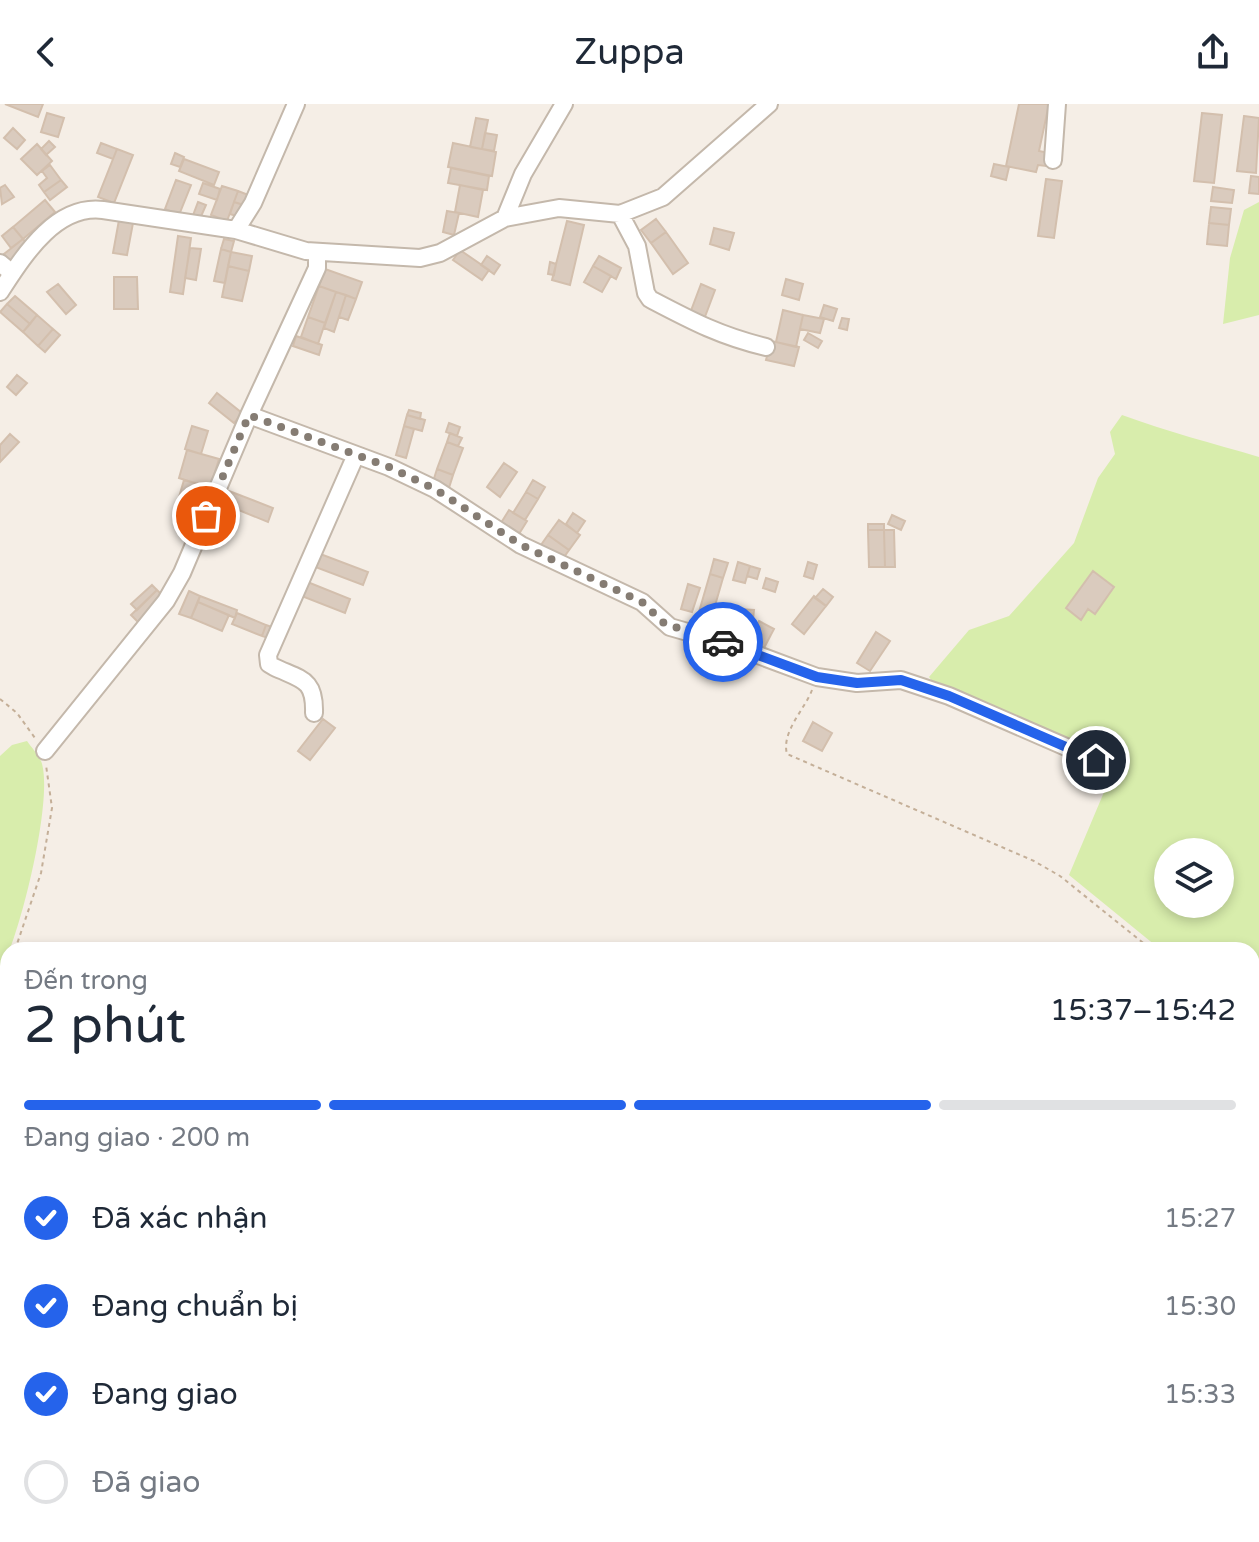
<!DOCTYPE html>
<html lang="vi">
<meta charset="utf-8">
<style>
:root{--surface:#fff;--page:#f2f2f3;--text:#1f2937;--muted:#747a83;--line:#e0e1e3;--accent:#2563eb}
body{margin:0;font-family:"Varela Round",sans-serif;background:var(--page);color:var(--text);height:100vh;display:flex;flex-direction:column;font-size:30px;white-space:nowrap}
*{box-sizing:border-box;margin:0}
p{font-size:26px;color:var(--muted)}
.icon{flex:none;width:44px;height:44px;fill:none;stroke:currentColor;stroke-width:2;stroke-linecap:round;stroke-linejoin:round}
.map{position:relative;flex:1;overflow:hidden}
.sheet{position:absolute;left:0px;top:838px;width:1260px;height:600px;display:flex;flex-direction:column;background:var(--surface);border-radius:24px 24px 0 0;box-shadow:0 4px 12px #0003}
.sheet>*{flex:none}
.controls{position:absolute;left:1154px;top:734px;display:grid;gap:16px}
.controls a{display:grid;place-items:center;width:80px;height:80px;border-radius:50%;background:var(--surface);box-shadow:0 4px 12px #0003;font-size:40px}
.pin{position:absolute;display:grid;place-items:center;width:68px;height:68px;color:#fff;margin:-34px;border:4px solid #fff;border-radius:50%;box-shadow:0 2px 8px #0007}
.courier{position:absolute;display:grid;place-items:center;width:80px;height:80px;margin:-40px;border:6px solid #2563eb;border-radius:50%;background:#fff;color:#222;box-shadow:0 2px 10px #0007}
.headline em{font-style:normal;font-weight:600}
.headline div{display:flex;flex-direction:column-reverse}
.headline{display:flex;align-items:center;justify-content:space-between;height:136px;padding:0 24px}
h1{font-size:52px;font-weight:600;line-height:60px}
.bar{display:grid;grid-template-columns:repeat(4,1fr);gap:12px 8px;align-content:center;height:96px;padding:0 24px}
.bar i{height:10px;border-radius:6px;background:var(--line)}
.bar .selected{background:var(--accent)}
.bar p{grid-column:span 4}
ol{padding:0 24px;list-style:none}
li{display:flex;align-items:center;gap:24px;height:88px}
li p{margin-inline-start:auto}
li .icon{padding:8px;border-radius:50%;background:var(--accent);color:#fff;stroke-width:4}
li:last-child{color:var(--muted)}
li i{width:44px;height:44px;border:4px solid var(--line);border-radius:50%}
header{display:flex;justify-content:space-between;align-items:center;height:104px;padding:0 24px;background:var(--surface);font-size:36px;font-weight:600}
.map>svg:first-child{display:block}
.green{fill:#d8edac;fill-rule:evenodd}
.building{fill:#dacbbe;stroke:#d3bfad;stroke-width:2}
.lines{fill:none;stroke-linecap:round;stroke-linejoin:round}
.street-casing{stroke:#c4b8ab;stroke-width:20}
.path{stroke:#c4af98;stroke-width:2;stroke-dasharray:4 4;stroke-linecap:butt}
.street{stroke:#fff;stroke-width:16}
.done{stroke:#857c73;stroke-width:8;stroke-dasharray:0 14.4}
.route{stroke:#2563eb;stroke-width:10}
</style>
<header><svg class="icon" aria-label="back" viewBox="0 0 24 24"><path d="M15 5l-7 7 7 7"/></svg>Zuppa<svg class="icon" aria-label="share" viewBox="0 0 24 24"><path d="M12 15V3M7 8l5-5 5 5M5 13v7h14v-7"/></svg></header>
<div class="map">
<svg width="1259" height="1438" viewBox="0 0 1259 1438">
<rect width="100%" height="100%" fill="#f5eee6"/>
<!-- green -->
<path class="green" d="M1259,98V211L1223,220L1230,154L1244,106Z
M1122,311C1168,328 1212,339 1259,353V917L1252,913V846H1161L1069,771L1118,655L1062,638L939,586L929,573L969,526L1009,512L1074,439L1098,374L1115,350L1110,328ZM1168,748H1220V800H1168Z
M27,637C31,643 38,650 41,657C55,691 19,837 0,867V652L12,641Z
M827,1430H893L900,1438H828Z
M1046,1430H1151V1438H1046Z"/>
<!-- building -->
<path class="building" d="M5,0H43L38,13Z
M1019,0H1049L1039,47L1049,49L1046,62L1038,61L1036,68L1006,62Z
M47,9L64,14L58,33L41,28Z
M1202,9L1222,11L1214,79L1194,77Z
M1244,12L1259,14L1256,69L1237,67Z
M476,14L488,16L482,45L470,43Z
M13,24L25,36L17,45L4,34Z
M485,29L497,31L494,47L482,45Z
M49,37L55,43L46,51L41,45Z
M101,39L117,45L113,55L97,49Z
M453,39L496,48L492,72L448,63Z
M37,40L52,57L37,71L21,55Z
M117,45L133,51L114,99L98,93Z
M175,49L184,53L180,63L171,60Z
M184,55L219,68L214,81L179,67Z
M994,60L1009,63L1006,76L991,72Z
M50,61L61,76L44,88L39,81L47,74L42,67Z
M451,64L489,72L487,86L448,79Z
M1251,72L1259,73V90L1249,89Z
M1046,75L1062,77L1054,134L1038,132Z
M61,76L67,83L50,96L44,88Z
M176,76L191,81L179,111L165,105Z
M203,79L220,85L217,96L199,90Z
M5,81L14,93L2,100L0,84Z
M460,81L483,86L478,113L455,108Z
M222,82L238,87L227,117L211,111Z
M1213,83L1234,86L1232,99L1211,97Z
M238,87L251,92L247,102L234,98Z
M45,96L55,108L23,135L13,123Z
M198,98L206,101L199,117L192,114Z
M234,98L244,101L240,113L230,110Z
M1211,103L1231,105L1229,121L1209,119Z
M447,107L459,109L454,131L443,128Z
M656,115L666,128L651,139L641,126Z
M119,116L133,119L127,151L113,149Z
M567,117L584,121L570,181L552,176Z
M1209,119L1229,121L1227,142L1207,140Z
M13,123L23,135L11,144L2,132Z
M714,124L734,129L729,146L710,140Z
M666,128L688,159L673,170L651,139Z
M178,132L191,134L183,190L170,188Z
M23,135L30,143L10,158L4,150Z
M224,135L234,137L231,148L221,145Z
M190,144L201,145L196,176L185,174Z
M221,145L231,148L225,179L214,177Z
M460,146L489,166L482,176L453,156Z
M231,148L252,152L249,167L228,162Z
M487,152L500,161L494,170L481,161Z
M599,152L621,164L616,175L593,162Z
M550,158L556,160L554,171L548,170Z
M228,162L249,167L242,197L222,193Z
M593,162L611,172L602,188L584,178Z
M325,165L362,178L356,195L319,182Z
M114,173H137L138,205H114Z
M786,175L803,180L799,196L782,191Z
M58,180L76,201L66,210L47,188Z
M701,180L715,186L703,218L689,212Z
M319,182L336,188L325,219L308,213Z
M336,188L346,191L334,228L324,224Z
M346,191L356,195L348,216L339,213Z
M15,192L37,211L30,220L7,200Z
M7,200L30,220L23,228L0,208Z
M824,201L837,205L833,217L820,213Z
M783,206L803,211L796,243L776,238Z
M37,211L53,225L38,242L23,228Z
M803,211L824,215L820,229L800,225Z
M308,213L325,219L318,240L301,233Z
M842,214L849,215L847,226L839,224Z
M53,225L60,231L45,248L38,242Z
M808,229L822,237L818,244L804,236Z
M296,232L322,241L319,251L293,242Z
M771,237L799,243L794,262L766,256Z
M17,271L27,279L16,291L7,283Z
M217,289L242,309L234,319L209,299Z
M409,306L421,309L420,315L407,311Z
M407,311L425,316L422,327L404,322Z
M449,319L460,323L457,332L446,328Z
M192,322L208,327L201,350L185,345Z
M404,322L414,325L406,354L396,351Z
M450,329L462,334L458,342L447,338Z
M10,330L19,338L0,358V341Z
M447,338L463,344L453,371L437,365Z
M187,346L219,355L210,384L179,374Z
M504,359L517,368L500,393L487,383Z
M437,365L453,371L448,387L432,381Z
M184,376L195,379L187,403L177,400Z
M533,376L545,383L538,395L526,388Z
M195,379L210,384L203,408L187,403Z
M229,387L273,404L268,418L224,400Z
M526,388L538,395L525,416L513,409Z
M509,406L527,417L519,430L501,419Z
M573,409L585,417L577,429L566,420Z
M892,411L905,417L901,426L888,420Z
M559,416L580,431L569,446L548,431Z
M868,420H884V426H868Z
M868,426H884L885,463H869Z
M884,426H894L895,463H885Z
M548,431L569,446L562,456L541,441Z
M315,448L368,468L363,481L310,461Z
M714,455L728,459L723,474L710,470Z
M738,458L750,462L745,479L733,476Z
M808,458L817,461L813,475L804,472Z
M750,462L760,465L757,475L747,472Z
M1093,467L1114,483L1095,510L1088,505L1081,516L1066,504Z
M710,470L723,474L707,529L694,525Z
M766,474L778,478L775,488L763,484Z
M305,477L350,495L345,509L299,491Z
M688,480L700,484L692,508L681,505Z
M152,481L157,486L137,506L131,500Z
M823,485L833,493L826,502L815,494Z
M157,486L166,495L140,520L131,511Z
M189,487L200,492L191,514L179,510Z
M200,492L237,506L235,514L198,498Z
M814,492L826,502L804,530L792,520Z
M198,498L229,511L222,527L191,514Z
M738,505L754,506L752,525L736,523Z
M237,509L266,521L262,532L232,520Z
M759,517L774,525L763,546L748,539Z
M266,521L275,524L271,535L262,532Z
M876,528L890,537L870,567L857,559Z
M323,615L335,624L310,656L298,647Z
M813,618L832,629L822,647L803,637Z
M329,1430H356L362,1431L361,1438H328Z
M437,1430H454L456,1438H440Z"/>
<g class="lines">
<!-- street casing -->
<g class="street-casing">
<path id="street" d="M1053,56L1057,0
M620,110L637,142L646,189L650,195C692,217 720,232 766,243
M505,114L523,70L564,0
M236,126L253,99L296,0
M0,159L12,169
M0,188C23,153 55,100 103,106L236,126L306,147L420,154L440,149L505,114L559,104L620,110L663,93L769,0
M249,311L389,363L435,385L521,441L642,498L670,523L726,539L817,573L857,579L901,576L949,592L1096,656
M314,609C315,575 302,576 274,563L269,560L268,551L355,353
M45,647L166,497L182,469L249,311L317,164V148
M1159,1430L1160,1438
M613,1434L634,1435L655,1430
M365,1438V1430"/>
</g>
<!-- path -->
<path class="path" d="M812,586C805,605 781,628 787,650L1034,757L1060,772L1152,846
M0,595L17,609L35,634
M15,846L41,769L52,704L46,661
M1252,918L1259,923
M0,959L4,876L8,864
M0,1380L8,1398
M22,1430L26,1438"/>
<!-- street -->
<use href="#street" class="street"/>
</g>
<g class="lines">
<!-- done -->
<path class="done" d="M206,412L249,311L389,363L435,385L521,441L642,498L665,520L723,538"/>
<!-- route -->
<path class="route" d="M723,538L817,573L857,579L901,576L949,592L1096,656"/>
</g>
</svg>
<div class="controls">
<a><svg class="icon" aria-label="layers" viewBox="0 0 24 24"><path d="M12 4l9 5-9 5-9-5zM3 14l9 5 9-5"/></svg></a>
</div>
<div class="pin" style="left:206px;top:412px;background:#ea580c"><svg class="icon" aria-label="bag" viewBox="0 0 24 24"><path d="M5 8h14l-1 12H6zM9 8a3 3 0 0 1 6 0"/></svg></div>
<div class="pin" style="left:1096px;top:656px;background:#1f2937"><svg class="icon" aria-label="home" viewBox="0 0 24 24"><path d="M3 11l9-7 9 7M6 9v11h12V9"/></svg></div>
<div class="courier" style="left:723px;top:538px"><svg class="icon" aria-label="car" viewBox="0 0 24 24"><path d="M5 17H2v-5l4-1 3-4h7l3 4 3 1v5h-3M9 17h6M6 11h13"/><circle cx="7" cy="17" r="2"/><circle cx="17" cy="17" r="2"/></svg></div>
<section class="sheet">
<div class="headline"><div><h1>2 phút</h1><p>Đến trong</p></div><em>15:37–15:42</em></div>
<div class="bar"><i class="selected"></i><i class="selected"></i><i class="selected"></i><i></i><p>Đang giao · 200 m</p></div>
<ol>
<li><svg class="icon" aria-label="check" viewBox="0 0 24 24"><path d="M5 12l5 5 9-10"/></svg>Đã xác nhận<p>15:27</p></li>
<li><svg class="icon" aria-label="check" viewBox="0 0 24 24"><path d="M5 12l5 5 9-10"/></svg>Đang chuẩn bị<p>15:30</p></li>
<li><svg class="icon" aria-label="check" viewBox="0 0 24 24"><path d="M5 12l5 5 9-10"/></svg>Đang giao<p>15:33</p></li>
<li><i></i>Đã giao</li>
</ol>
</section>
</div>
